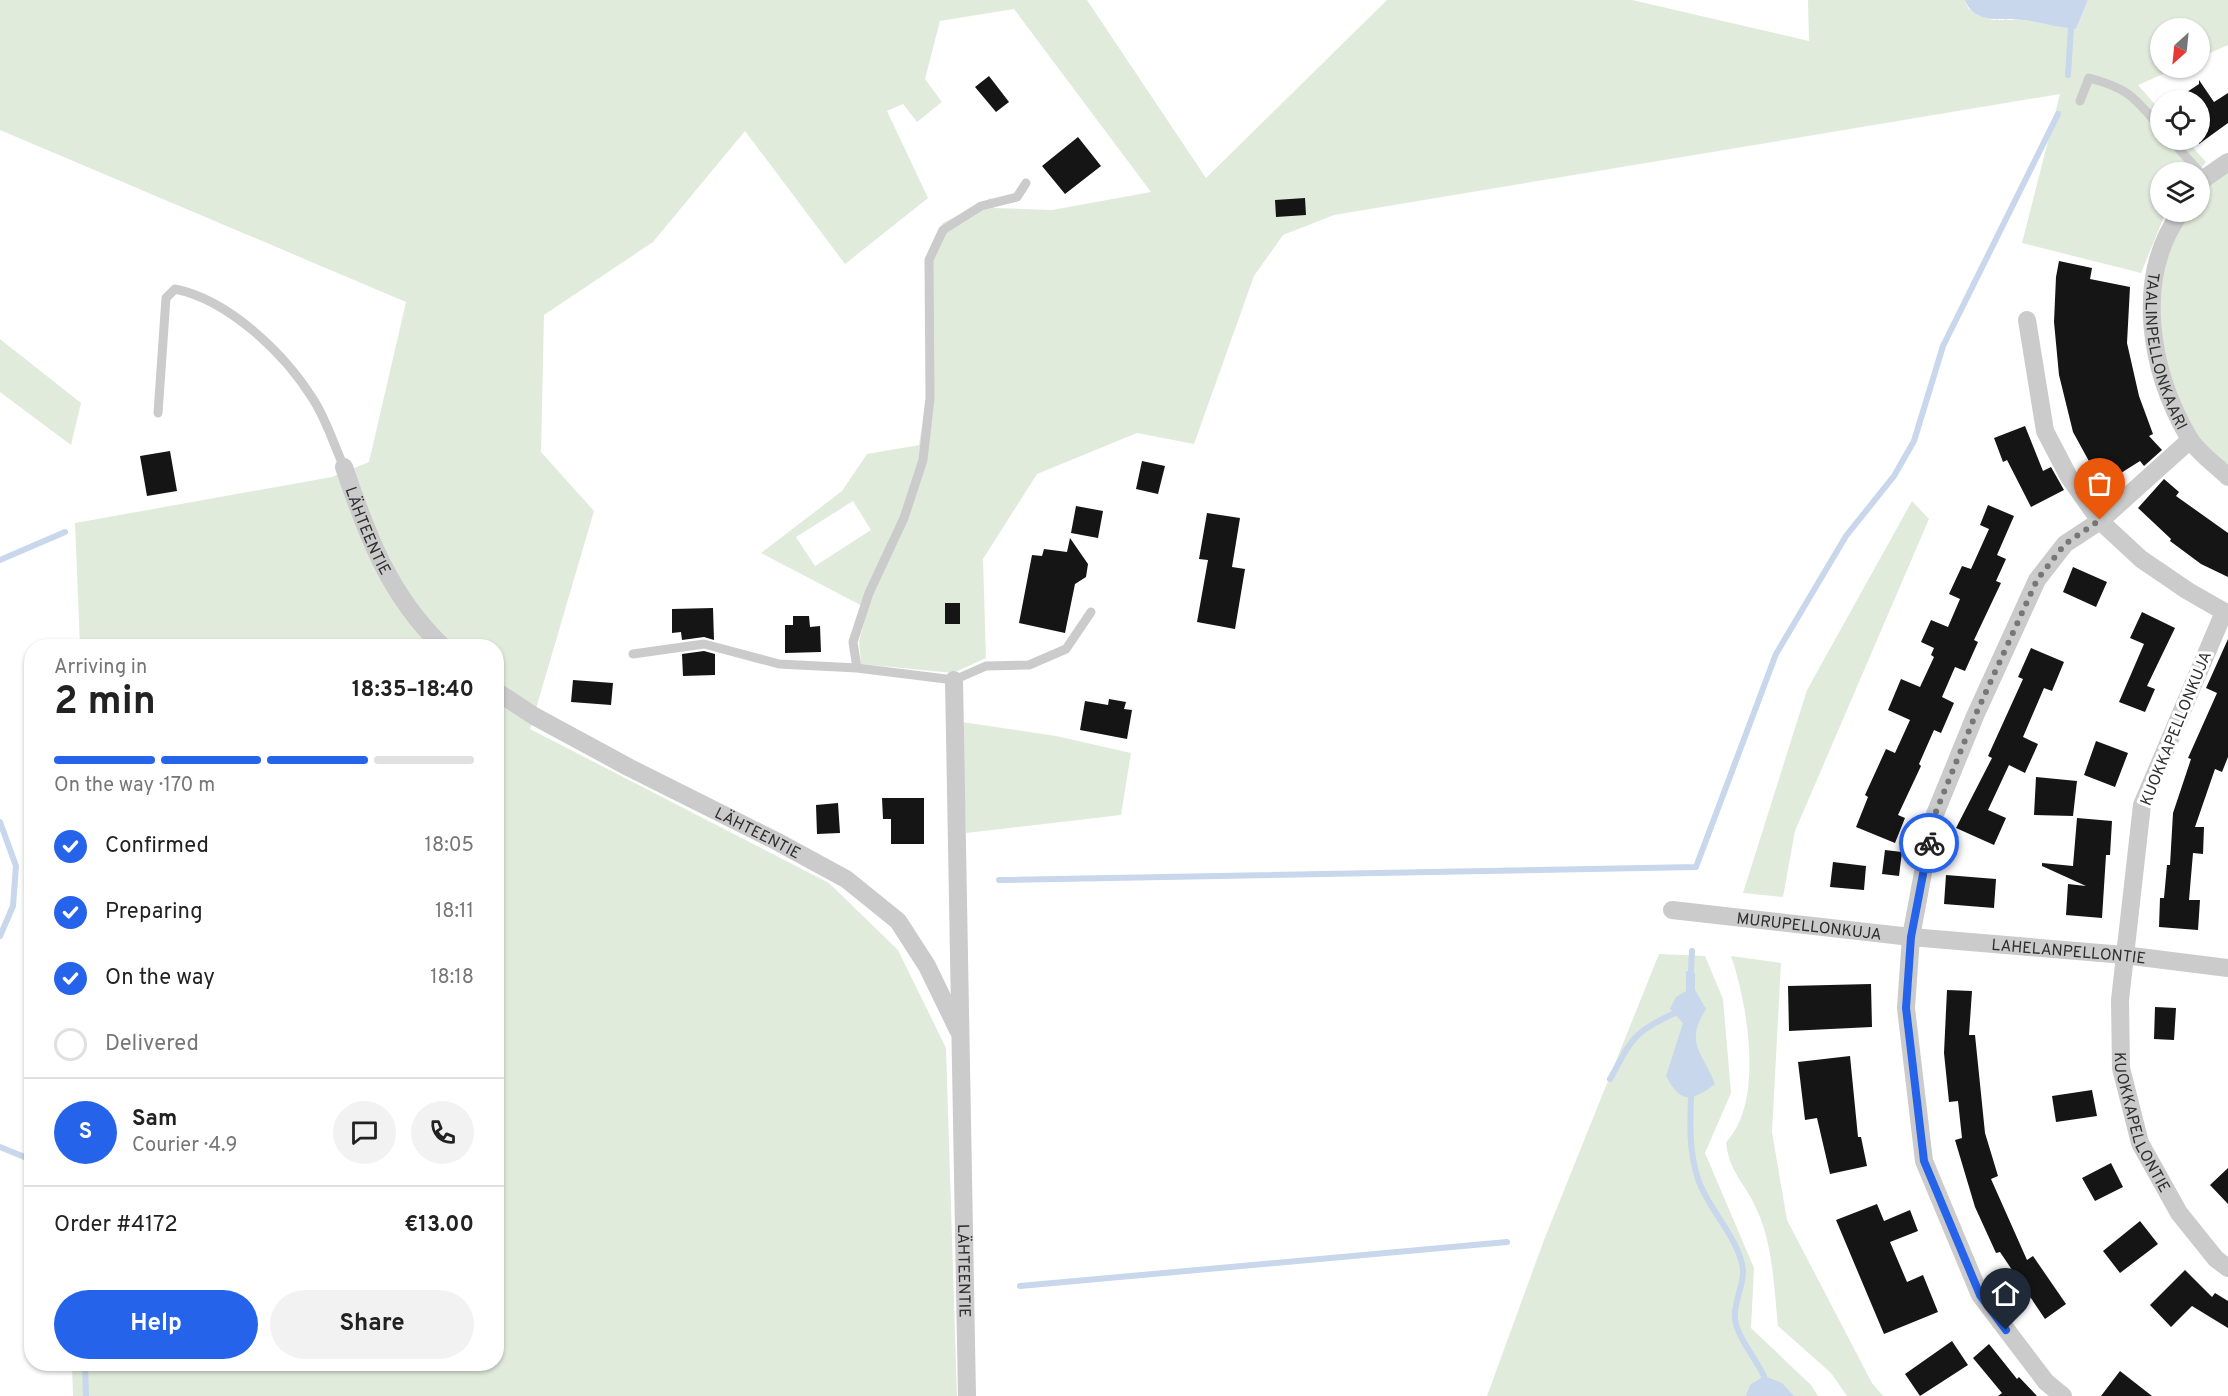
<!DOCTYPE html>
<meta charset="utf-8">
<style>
:root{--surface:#fff;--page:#f2f2f2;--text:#222;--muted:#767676;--line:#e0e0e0;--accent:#2563eb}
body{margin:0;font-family:Overpass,sans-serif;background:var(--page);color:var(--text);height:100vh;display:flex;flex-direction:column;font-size:22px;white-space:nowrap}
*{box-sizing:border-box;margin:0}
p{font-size:20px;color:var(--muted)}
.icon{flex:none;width:33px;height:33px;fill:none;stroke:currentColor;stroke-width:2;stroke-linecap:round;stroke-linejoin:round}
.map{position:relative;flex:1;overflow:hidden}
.panel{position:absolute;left:24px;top:639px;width:480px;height:732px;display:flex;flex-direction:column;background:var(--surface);border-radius:24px;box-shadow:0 2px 4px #0004}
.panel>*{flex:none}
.needle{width:39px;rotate:207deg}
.fabs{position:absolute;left:2150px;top:18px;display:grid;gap:12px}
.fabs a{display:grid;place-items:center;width:60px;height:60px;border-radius:50%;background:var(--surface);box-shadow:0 2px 4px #0004;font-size:30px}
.pin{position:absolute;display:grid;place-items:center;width:51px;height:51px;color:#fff;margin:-62px -26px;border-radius:50% 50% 50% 0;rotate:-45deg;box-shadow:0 0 6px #0007}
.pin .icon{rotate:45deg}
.courier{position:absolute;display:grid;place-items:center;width:60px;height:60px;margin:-30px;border:4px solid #2563eb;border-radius:50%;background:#fff;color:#222;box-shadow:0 2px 8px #0007}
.headline em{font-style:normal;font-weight:700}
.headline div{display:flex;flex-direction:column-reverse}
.headline{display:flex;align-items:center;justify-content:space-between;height:102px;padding:0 30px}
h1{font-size:39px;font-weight:700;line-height:45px}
.bar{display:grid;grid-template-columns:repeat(4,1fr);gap:9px 6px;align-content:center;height:72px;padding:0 30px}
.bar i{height:8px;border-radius:4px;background:var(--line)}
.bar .active{background:var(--accent)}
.bar p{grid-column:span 4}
.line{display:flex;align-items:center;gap:15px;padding:0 30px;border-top:2px solid var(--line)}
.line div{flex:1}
.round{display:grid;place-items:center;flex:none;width:63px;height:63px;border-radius:32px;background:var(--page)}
ol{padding:0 30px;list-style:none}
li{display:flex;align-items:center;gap:18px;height:66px}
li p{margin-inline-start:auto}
li .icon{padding:6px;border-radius:50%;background:var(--accent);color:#fff;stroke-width:4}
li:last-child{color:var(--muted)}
li i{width:33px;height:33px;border:3px solid var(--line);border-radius:50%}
.primary-button{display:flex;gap:12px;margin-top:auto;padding:12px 30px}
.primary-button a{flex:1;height:69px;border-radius:36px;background:var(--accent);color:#fff;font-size:24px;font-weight:700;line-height:69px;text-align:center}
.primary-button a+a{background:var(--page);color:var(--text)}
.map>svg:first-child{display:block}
.green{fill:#e1ebdb;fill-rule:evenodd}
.water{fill:#c8d7eb}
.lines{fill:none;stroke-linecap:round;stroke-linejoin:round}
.stream{stroke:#c8d7eb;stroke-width:6}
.building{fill:#151515}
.service{stroke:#cbcbcb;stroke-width:9}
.minor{stroke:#cbcbcb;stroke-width:18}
.done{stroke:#777;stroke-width:6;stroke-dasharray:0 10.8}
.route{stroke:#2563eb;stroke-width:8}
.labels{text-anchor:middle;stroke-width:6;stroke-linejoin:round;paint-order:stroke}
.street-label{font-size:16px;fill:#2e2e2e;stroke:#fff}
</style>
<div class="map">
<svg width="2228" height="1396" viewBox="0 0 2228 1396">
<rect width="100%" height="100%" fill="#fff"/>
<!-- green -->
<path class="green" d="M0,0H1087L1206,178L1387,0H1632L1809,41L1808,0H1965L1968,8L1977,15L1993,20H2024L2076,29L2088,0H2228V45L2199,58V28H2160V68H2177L2138,85L2160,110V140H2186L2206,162L2198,172H2160V212H2166L2141,273L2022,243L2060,94L1334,215L1283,235L1254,276L1194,444L1137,433L1037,474L983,559L986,658L953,673L861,664L859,641L868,609L761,553L842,491L867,454L919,445L926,398V261L943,223L991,198L994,208L1052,210L1151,192L1014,9L940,21L925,79L942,102L917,122L903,104L887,111L928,198L845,264L745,131L653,242L544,315L541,452L594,511L530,729L829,883L898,950L946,1048L957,1396H73L72,1364H496V646H80L75,523L332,477L369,462L406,302L0,130ZM853,501L871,530L815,566L796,537Z
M2228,162V477L2190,440L2152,327L2173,222L2181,212H2199V186Z
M0,339L81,403L71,445L0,392Z
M1912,501L1929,519L1795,831L1783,897L1743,893L1807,690Z
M962,722L1056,736L1131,753L1121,815L966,833Z
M1659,954L1705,956L1723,999L1731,1093L1705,1153L1754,1268L1751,1328L1811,1385L1818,1396H1487L1544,1240Z
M1731,956L1781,963L1772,1132L1787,1220L1872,1383L1883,1396H1847L1831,1373L1778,1326C1774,1288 1773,1245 1757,1210C1746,1184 1730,1174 1726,1143C1731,1136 1737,1128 1740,1120C1759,1076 1746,999 1731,956Z"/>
<!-- water -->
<path class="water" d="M1965,0H2088L2076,29C2058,27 2042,23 2024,20C2002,18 1974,25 1965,0Z
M1686,971L1695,973V990L1706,1009C1684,1044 1703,1052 1715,1084C1691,1102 1681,1104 1666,1076L1683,1023L1670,1009L1676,997L1686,991Z
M1764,1376L1782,1383L1794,1396H1746L1750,1385Z"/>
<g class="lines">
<!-- stream -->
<path class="stream" d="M2068,75L2071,28
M0,560L65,532
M0,822L16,866L13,906L0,936
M999,880L1696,867L1776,654L1846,536L1894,476L1914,441L1943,346L2058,114
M1691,972L1692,951
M1610,1079C1632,1040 1631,1033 1675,1013
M1691,1097C1690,1125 1689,1152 1698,1179C1707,1208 1740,1239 1743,1270C1744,1286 1733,1303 1735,1319C1737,1337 1756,1359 1764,1376
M0,1147L32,1160
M1020,1286L1507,1242
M85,1364L86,1396"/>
</g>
<!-- building -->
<path class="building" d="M989,76L1009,102L996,112L975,87Z
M2199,80L2214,102L2228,93V123L2199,144V100H2175L2199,84Z
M1078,137L1101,166L1065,194L1042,166Z
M1305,198L1306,215L1276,217L1275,200Z
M2059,261L2092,268L2090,279L2130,287L2127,343L2139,396L2153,434L2149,436L2162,450L2144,466L2140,461L2102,485L2073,432L2059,375L2054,322L2056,277Z
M2025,426L2043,471L2051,467L2064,490L2031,507L2007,460L2003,462L1994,438Z
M170,451L177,491L147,496L140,456Z
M1142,461L1165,466L1158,494L1136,489Z
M2164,479L2179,492L2176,496L2228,533V577L2201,564L2170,541L2171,539L2138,508Z
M1988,505L2014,516L1997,555L2006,559L1996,581L2001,583L1974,640L1978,642L1965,671L1955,667L1942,697L1954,703L1941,733L1934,730L1919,764L1921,766L1898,815L1905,818L1895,843L1856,827L1868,797L1865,795L1886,749L1895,753L1910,720L1888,710L1901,679L1920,687L1934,657L1931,655L1934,648L1921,642L1931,620L1948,627L1960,599L1949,594L1962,566L1971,569L1989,529L1980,525Z
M1076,506L1103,511L1098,538L1071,533Z
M1207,513L1240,518L1232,567L1245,569L1235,629L1197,622L1208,560L1199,559Z
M1070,538L1088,564L1086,577L1075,584L1065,633L1019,623L1032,555L1042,556L1044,549L1067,552Z
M2073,567L2107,582L2096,607L2063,592Z
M945,603H960V624H945Z
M713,608L714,640L704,637L682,640L681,632L672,633V609Z
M2142,612L2175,628L2147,686L2155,689L2145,712L2119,702L2144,644L2130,638Z
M793,616H809L810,627L820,626L821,652L785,653V625H793Z
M2228,639V757L2222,772L2215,769L2195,827H2204L2203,854L2193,853L2189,900H2200L2198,930L2159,927L2160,898H2164L2167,865H2170L2173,813L2191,759L2188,758L2217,693L2206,688Z
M2031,648L2064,662L2052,691L2044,688L2023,737L2038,744L2025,773L2009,765L1988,810L2006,818L1994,845L1956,828L1992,758L1988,756L2023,679L2018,677Z
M704,651L715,654V675L683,676L682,654Z
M573,680L613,683L611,705L571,702Z
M1109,699L1126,702L1124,709L1132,710L1127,739L1080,730L1085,701L1108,705Z
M2096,741L2128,753L2115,787L2084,775Z
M2036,777L2077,781L2073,816L2034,815Z
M882,798H924V844H891V819H883Z
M838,803L840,833L817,834L816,805Z
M2077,818L2112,821L2110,855H2106L2102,918L2066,915L2068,884L2086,886L2042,866V863L2073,866Z
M1885,850L1902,852L1899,876L1882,874Z
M1833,862L1866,866L1864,890L1830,887Z
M1946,875L1996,879L1994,908L1944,904Z
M1871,984L1872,1027L1789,1031L1788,986Z
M1947,990L1972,991L1969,1035H1975L1985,1133L1998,1176L1991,1179L2027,1260L2033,1256L2066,1304L2045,1319L2000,1252L1996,1253L1975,1207L1955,1140L1962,1138L1958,1101L1949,1102L1944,1053Z
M2155,1007L2176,1008L2174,1040L2154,1039Z
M1850,1056L1858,1137H1861L1867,1166L1830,1174L1817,1118L1805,1120L1798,1062Z
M2092,1090L2097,1116L2056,1122L2052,1096Z
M2111,1163L2123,1187L2095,1201L2082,1178Z
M2228,1168V1204L2210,1185Z
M1877,1204L1884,1221L1910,1210L1918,1231L1890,1242L1907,1282L1923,1275L1938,1312L1884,1334L1836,1220Z
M2140,1221L2158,1244L2120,1273L2103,1251Z
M2185,1270L2212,1297L2215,1293L2228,1301V1328L2192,1306L2171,1327L2150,1305Z
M1952,1341L1968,1365L1920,1396L1905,1374Z
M1989,1344L2017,1379L2019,1377L2037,1396H1998L2002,1393L1973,1358Z
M2120,1371L2152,1396H2101Z"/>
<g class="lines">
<!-- service -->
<path class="service" d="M2080,101L2089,78C2128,88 2134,97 2160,127
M2171,140L2205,178
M1026,183L1017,197L981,206L943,230L929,260L930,398L923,460L904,518L869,593L853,642L857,668L954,680L986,666L1029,665L1066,649L1091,612
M158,413L166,298L175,289C229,300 284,353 313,399C326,419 334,445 344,467
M633,654L704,644L779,664L857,668"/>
<!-- minor -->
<g class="minor">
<path d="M2199,186L2205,178L2228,162"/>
<path id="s1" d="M2181,212C2133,278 2150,371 2189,438C2197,452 2216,465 2228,477"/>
<path d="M2027,320L2045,431L2069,477L2100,521L2141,559L2188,591L2228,614"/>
<path id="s2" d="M344,467C367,535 389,595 442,646"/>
<path id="s3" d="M2224,612L2142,805L2120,1000L2121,1068L2140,1143L2179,1213L2216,1259L2228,1268"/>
<path id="s4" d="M954,680L967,1396"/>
<path id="s5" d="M496,691L534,716L630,768L776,841L846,879L898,921L927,966L958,1030"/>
<path id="s6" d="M1672,910L1911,937L1933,819L1975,716L2037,580L2065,544L2100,521L2190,440"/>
<path id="s7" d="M2063,1396L2046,1382L1980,1295L1924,1161L1906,1008L1911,937L2124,955L2228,968"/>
</g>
</g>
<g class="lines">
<!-- done -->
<path class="done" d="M1929,843L1933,819L1975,716L2037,580L2065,544L2100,520"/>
<!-- route -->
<path class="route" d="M1929,843L1911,937L1906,1008L1924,1161L1980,1295L2006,1330"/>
</g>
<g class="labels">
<!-- street labels -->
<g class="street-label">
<text dy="6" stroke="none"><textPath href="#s1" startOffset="147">TAALINPELLONKAARI</textPath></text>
<text dy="6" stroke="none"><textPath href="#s2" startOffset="68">LÄHTEENTIE</textPath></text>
<text transform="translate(2175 728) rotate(-68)" y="6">KUOKKAPELLONKUJA</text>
<text dy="6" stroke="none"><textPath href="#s5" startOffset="298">LÄHTEENTIE</textPath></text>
<text dy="6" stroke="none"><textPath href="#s6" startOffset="138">MURUPELLONKUJA</textPath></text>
<text dy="6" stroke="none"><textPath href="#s7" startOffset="660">LAHELANPELLONTIE</textPath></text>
<text dy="6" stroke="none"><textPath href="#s3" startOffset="532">KUOKKAPELLONTIE</textPath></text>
<text dy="6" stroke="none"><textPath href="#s4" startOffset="591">LÄHTEENTIE</textPath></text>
</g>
</g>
</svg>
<div class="fabs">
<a><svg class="needle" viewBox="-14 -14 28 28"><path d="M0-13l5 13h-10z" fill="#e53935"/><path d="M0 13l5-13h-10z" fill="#767676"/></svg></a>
<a><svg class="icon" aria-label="locate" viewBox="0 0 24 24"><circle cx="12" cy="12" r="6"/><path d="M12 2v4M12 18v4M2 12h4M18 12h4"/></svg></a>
<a><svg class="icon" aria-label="layers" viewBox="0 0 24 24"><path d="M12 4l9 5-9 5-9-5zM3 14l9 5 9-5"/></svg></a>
</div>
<div class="pin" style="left:2100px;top:520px;background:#ea580c"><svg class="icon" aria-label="bag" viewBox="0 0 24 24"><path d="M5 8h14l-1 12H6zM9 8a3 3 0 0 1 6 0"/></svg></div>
<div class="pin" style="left:2006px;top:1330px;background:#1f2937"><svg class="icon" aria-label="home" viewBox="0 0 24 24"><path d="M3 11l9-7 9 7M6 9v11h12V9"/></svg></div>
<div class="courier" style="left:1929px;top:843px"><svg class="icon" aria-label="bike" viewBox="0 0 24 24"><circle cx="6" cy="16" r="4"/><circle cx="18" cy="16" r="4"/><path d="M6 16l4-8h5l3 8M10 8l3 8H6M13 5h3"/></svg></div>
<section class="panel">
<div class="headline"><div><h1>2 min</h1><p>Arriving in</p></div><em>18:35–18:40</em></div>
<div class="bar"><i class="active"></i><i class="active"></i><i class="active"></i><i></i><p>On the way · 170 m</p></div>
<ol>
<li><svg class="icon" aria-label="check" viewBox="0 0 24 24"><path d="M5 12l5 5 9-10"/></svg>Confirmed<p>18:05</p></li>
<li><svg class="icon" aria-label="check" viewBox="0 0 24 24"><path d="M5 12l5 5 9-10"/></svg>Preparing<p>18:11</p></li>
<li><svg class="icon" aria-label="check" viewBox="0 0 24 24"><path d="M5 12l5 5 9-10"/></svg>On the way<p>18:18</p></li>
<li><i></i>Delivered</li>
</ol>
<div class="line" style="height:108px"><b class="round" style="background:var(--accent);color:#fff">S</b><div><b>Sam</b><p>Courier · 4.9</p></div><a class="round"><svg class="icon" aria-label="chat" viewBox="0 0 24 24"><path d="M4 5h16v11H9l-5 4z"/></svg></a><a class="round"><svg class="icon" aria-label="phone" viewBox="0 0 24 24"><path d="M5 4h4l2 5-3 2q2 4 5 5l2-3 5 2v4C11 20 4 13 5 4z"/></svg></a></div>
<div class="line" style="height:78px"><div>Order #4172</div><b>€13.00</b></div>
<div class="primary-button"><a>Help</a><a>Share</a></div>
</section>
</div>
